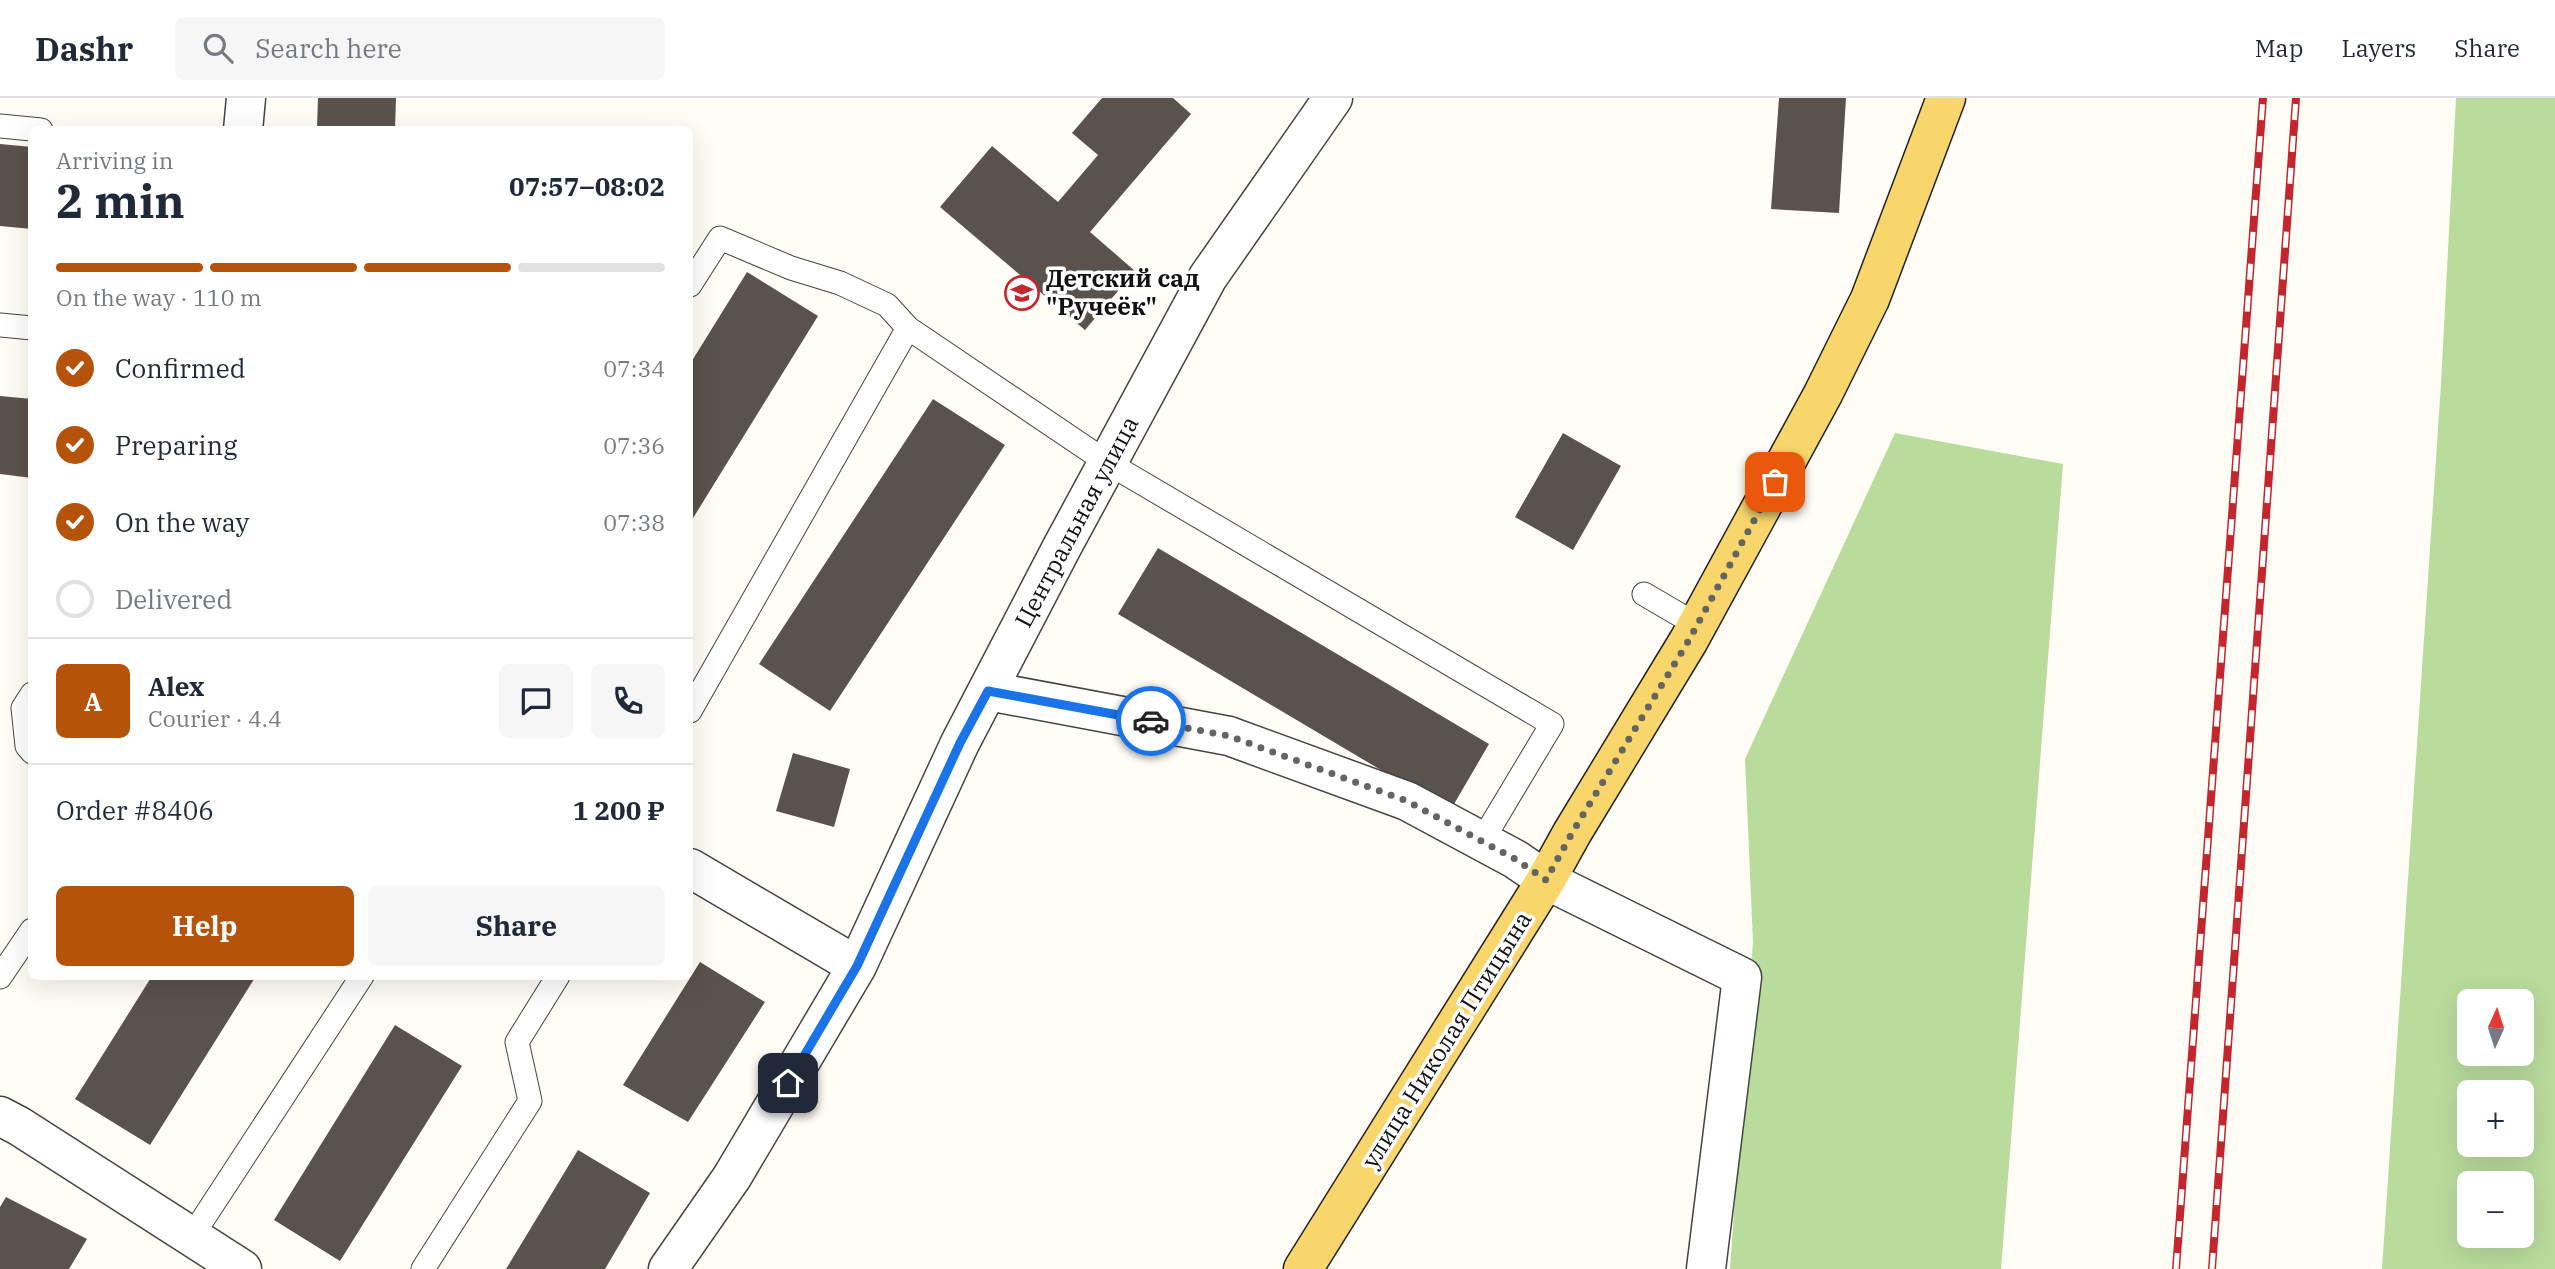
<!DOCTYPE html>
<meta charset="utf-8">
<style>
:root{--surface:#fff;--page:#f6f6f7;--text:#1f2937;--muted:#747a83;--line:#e0e1e3;--accent:#b45309}
body{margin:0;font-family:"IBM Plex Serif",serif;background:var(--page);color:var(--text);height:100vh;display:flex;flex-direction:column;font-size:26px;white-space:nowrap}
*{box-sizing:border-box;margin:0}
p{font-size:23px;color:var(--muted)}
.icon{flex:none;width:38px;height:38px;fill:none;stroke:currentColor;stroke-width:2;stroke-linecap:round;stroke-linejoin:round}
.map{position:relative;flex:1;overflow:hidden}
.sheet{position:absolute;left:28px;top:28px;width:665px;height:854px;display:flex;flex-direction:column;background:var(--surface);border-radius:10px;box-shadow:0 7px 28px #0002}
.sheet>*{flex:none}
.needle{width:46px;rotate:3deg}
.buttons{position:absolute;left:2457px;top:891px;display:grid;gap:14px}
.buttons a{display:grid;place-items:center;width:77px;height:77px;border-radius:10px;background:var(--surface);box-shadow:0 7px 28px #0002;font-size:35px}
.pin{position:absolute;display:grid;place-items:center;width:60px;height:60px;color:#fff;margin:-30px;border-radius:14px;box-shadow:0 4px 10px #0006}
.courier{position:absolute;display:grid;place-items:center;width:70px;height:70px;margin:-35px;border:5px solid #1a73e8;border-radius:50%;background:#fff;color:#222;box-shadow:0 2px 9px #0007}
.overview em{font-style:normal;font-weight:700}
.overview div{display:flex;flex-direction:column-reverse}
.overview{display:flex;align-items:center;justify-content:space-between;height:119px;padding:0 28px}
h1{font-size:46px;font-weight:700;line-height:52px}
.bar{display:grid;grid-template-columns:repeat(4,1fr);gap:10px 7px;align-content:center;height:84px;padding:0 28px}
.bar i{height:9px;border-radius:5px;background:var(--line)}
.bar .selected{background:var(--accent)}
.bar p{grid-column:span 4}
.line{display:flex;align-items:center;gap:18px;padding:0 28px;border-top:2px solid var(--line)}
.line div{flex:1}
.round{display:grid;place-items:center;flex:none;width:74px;height:74px;border-radius:10px;background:var(--page)}
ol{padding:0 28px;list-style:none}
li{display:flex;align-items:center;gap:21px;height:77px}
li p{margin-inline-start:auto}
li .icon{padding:7px;border-radius:50%;background:var(--accent);color:#fff;stroke-width:4}
li:last-child{color:var(--muted)}
li i{width:38px;height:38px;border:4px solid var(--line);border-radius:50%}
.action{display:flex;gap:14px;margin-top:auto;padding:14px 28px}
.action a{flex:1;height:80px;border-radius:10px;background:var(--accent);color:#fff;font-size:28px;font-weight:700;line-height:80px;text-align:center}
.action a+a{background:var(--page);color:var(--text)}
header{display:flex;align-items:center;gap:42px;box-sizing:border-box;height:98px;padding:0 35px;background:var(--surface);border-bottom:2px solid var(--line)}
header strong{font-size:33px}
nav{display:flex;gap:38px;margin-inline-start:auto;font-size:24px}
.search{width:490px;height:63px;background:var(--page);display:flex;align-items:center;gap:18px;box-sizing:border-box;padding:0 24px;border-radius:10px;color:var(--muted);font-size:26px}
.map>svg:first-child{display:block}
.forest{fill:#b9dc9c;fill-rule:evenodd}
.building{fill:#5a524d}
.lines{fill:none;stroke-linecap:round;stroke-linejoin:round}
.lane-casing{stroke:#444;stroke-width:25}
.street-casing{stroke:#444;stroke-width:41}
.primary-casing{stroke:#222;stroke-width:41}
.lane{stroke:#fff;stroke-width:23}
.street{stroke:#fff;stroke-width:38}
.primary{stroke:#f9d66b;stroke-width:38}
.rail-casing{stroke:#c4262e;stroke-width:8}
.rail{stroke:#fff;stroke-width:5;stroke-dasharray:16;stroke-linecap:butt}
.done{stroke:#646461;stroke-width:7;stroke-dasharray:0 12.6}
.route{stroke:#1a73e8;stroke-width:9}
.labels{text-anchor:middle;stroke-width:7;stroke-linejoin:round;paint-order:stroke}
.poi-label{font-size:24px;font-weight:bold;fill:#111;stroke:#fff;text-anchor:start}
.street-label{font-size:24px;fill:#111;stroke:#fff}
</style>
<header>
<strong>Dashr</strong>
<div class="search"><svg class="icon" aria-label="search" viewBox="0 0 24 24"><circle cx="10" cy="10" r="6"/><path d="M15 15l6 6"/></svg>Search here</div>
<nav><a>Map</a><a>Layers</a><a>Share</a></nav>
</header>
<div class="map">
<svg width="2555" height="1171" viewBox="0 0 2555 1171">
<rect width="100%" height="100%" fill="#fffdf5"/>
<!-- forest -->
<path class="forest" d="M2456,0H2555V1171H2382L2441,286ZM2469,903H2522V956H2469ZM2469,994H2522V1046H2469ZM2469,1085H2522V1138H2469Z
M1895,335L2063,366L2001,1171H1730L1753,844L1745,661Z"/>
<!-- building -->
<path class="building" d="M318,0H396L395,32L317,29Z
M1102,0H1173L1191,16L1090,134L1135,173L1085,232L940,109L992,48L1058,104L1098,57L1072,35Z
M1779,0H1846L1839,115L1771,111Z
M0,46L32,49V131L0,128Z
M747,174L818,218L690,425V266Z
M0,298L32,301V380L0,376Z
M933,301L1005,347L830,613L759,566Z
M1563,335L1621,368L1573,452L1515,419Z
M1158,450L1489,646L1450,713L1118,516Z
M793,655L850,671L834,729L776,713Z
M700,864L765,904L688,1024L623,987Z
M152,878H256L150,1047L75,1001Z
M395,927L462,968L340,1163L274,1122Z
M578,1052L650,1095L605,1171H506Z
M6,1099L87,1141L69,1171H0V1109Z"/>
<g class="lines">
<!-- lane casing -->
<g class="lane-casing">
<path id="lane" d="M0,28L41,32
M690,187L720,140L791,170L840,185L887,207L908,230L1108,365L1552,626L1482,743
M0,227L32,230
M1644,496L1697,527
M32,596L23,610L27,648L32,654
M690,613L908,230
M0,879L32,832
M192,1138L362,878
M423,1171L530,1003L517,944L558,878"/>
</g>
<!-- street casing -->
<g class="street-casing">
<path id="street" d="M243,32L246,0
M988,593L1229,638L1407,703L1515,761L1546,782L1742,879L1706,1171
M690,770L857,868
M0,1018L19,1028L242,1171
M668,1171L732,1079L857,868L960,645L1062,449L1208,179L1333,0"/>
</g>
<!-- primary casing -->
<g class="primary-casing">
<path id="primary" d="M1303,1171L1546,782L1572,735L1689,542L1823,296L1870,201L1946,0"/>
</g>
<!-- lane -->
<use href="#lane" class="lane"/>
<!-- street -->
<use href="#street" class="street"/>
<!-- primary -->
<use href="#primary" class="primary"/>
<!-- rail casing -->
<g class="rail-casing">
<path id="rail" d="M2176,1171L2263,0
M2212,1171L2296,0"/>
</g>
<!-- rail -->
<use href="#rail" class="rail"/>
</g>
<g class="lines">
<!-- done -->
<path class="done" d="M1151,623L1229,638L1407,703L1515,761L1546,782L1572,735L1689,542L1775,384"/>
<!-- route -->
<path class="route" d="M788,985L857,868L960,645L988,593L1151,623"/>
</g>
<!-- icons -->
<defs>
<g id="school-ring" transform="scale(1.75)"><circle r="9.5" fill="#fff" stroke="#c4262e" stroke-width="1.5"/><path d="M0-5L7-2L0 1L-7-2ZM-4 1L0 2.5L4 1V4Q0 6-4 4Z" fill="#c4262e"/></g>
</defs>
<g fill-rule="evenodd">
<use href="#school-ring" x="1022" y="195"/>
</g>
<g class="labels">
<!-- poi labels -->
<g class="poi-label">
<text x="1046" y="189">Детский сад<tspan x="1046" dy="28">"Ручеёк"</tspan></text>
</g>
<!-- street labels -->
<g class="street-label">
<text transform="translate(1077 424) rotate(-62)" y="8">Центральная улица</text>
<text transform="translate(1447 942) rotate(-58)" y="8">улица Николая Птицына</text>
</g>
</g>
</svg>
<div class="buttons">
<a><svg class="needle" viewBox="-14 -14 28 28"><path d="M0-13l5 13h-10z" fill="#e53935"/><path d="M0 13l5-13h-10z" fill="#747a83"/></svg></a>
<a>+</a>
<a>−</a>
</div>
<div class="pin" style="left:1775px;top:384px;background:#ea580c"><svg class="icon" aria-label="bag" viewBox="0 0 24 24"><path d="M5 8h14l-1 12H6zM9 8a3 3 0 0 1 6 0"/></svg></div>
<div class="pin" style="left:788px;top:985px;background:#1f2937"><svg class="icon" aria-label="home" viewBox="0 0 24 24"><path d="M3 11l9-7 9 7M6 9v11h12V9"/></svg></div>
<div class="courier" style="left:1151px;top:623px"><svg class="icon" aria-label="car" viewBox="0 0 24 24"><path d="M5 17H2v-5l4-1 3-4h7l3 4 3 1v5h-3M9 17h6M6 11h13"/><circle cx="7" cy="17" r="2"/><circle cx="17" cy="17" r="2"/></svg></div>
<section class="sheet">
<div class="overview"><div><h1>2 min</h1><p>Arriving in</p></div><em>07:57–08:02</em></div>
<div class="bar"><i class="selected"></i><i class="selected"></i><i class="selected"></i><i></i><p>On the way · 110 m</p></div>
<ol>
<li><svg class="icon" aria-label="check" viewBox="0 0 24 24"><path d="M5 12l5 5 9-10"/></svg>Confirmed<p>07:34</p></li>
<li><svg class="icon" aria-label="check" viewBox="0 0 24 24"><path d="M5 12l5 5 9-10"/></svg>Preparing<p>07:36</p></li>
<li><svg class="icon" aria-label="check" viewBox="0 0 24 24"><path d="M5 12l5 5 9-10"/></svg>On the way<p>07:38</p></li>
<li><i></i>Delivered</li>
</ol>
<div class="line" style="height:126px"><b class="round" style="background:var(--accent);color:#fff">A</b><div><b>Alex</b><p>Courier · 4.4</p></div><a class="round"><svg class="icon" aria-label="chat" viewBox="0 0 24 24"><path d="M4 5h16v11H9l-5 4z"/></svg></a><a class="round"><svg class="icon" aria-label="phone" viewBox="0 0 24 24"><path d="M5 4h4l2 5-3 2q2 4 5 5l2-3 5 2v4C11 20 4 13 5 4z"/></svg></a></div>
<div class="line" style="height:91px"><div>Order #8406</div><b>1 200 ₽</b></div>
<div class="action"><a>Help</a><a>Share</a></div>
</section>
</div>
